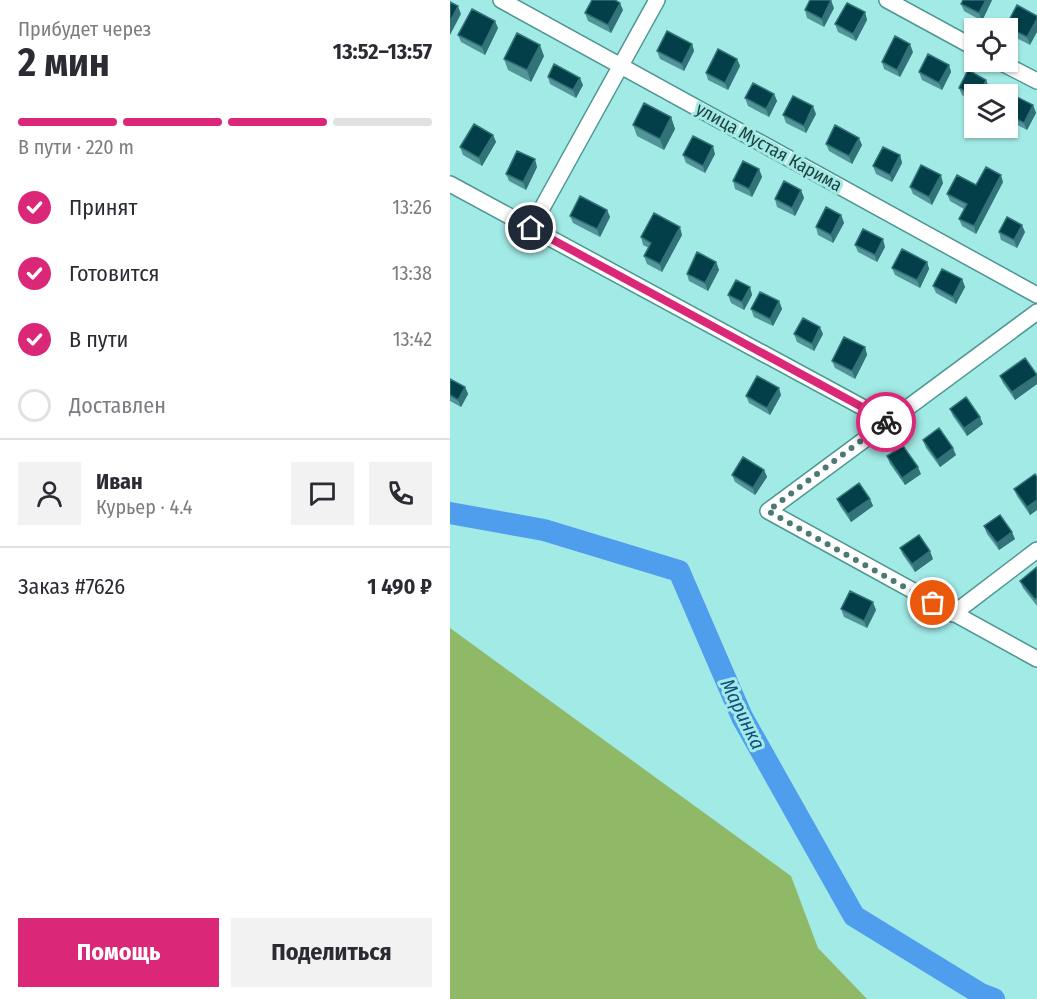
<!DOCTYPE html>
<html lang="ru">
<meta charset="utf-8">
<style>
:root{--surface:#fff;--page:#f2f2f3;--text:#2b2b33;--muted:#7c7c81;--line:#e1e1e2;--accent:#db2777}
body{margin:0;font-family:"Fira Sans Condensed",sans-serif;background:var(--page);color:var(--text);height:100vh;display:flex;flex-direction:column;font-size:22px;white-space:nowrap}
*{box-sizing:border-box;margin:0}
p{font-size:20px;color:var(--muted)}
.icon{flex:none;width:33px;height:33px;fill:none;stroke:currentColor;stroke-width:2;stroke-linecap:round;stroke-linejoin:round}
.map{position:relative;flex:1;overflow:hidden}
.side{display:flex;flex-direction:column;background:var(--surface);width:450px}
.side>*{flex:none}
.tools{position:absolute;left:514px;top:18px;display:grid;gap:12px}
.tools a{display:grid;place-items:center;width:54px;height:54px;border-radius:0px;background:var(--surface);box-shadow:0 2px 4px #0004;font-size:30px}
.pin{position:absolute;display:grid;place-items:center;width:51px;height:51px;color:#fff;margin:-26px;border:3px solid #fff;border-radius:50%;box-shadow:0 2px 6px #0007}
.courier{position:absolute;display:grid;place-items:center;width:60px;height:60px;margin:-30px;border:4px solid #db2777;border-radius:50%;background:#fff;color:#222;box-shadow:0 2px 8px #0007}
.summary em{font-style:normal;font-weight:700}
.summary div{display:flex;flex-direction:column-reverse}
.summary{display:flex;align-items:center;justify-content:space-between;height:102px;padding:0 18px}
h1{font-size:39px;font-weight:700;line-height:45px}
.bar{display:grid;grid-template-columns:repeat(4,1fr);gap:9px 6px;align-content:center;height:72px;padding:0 18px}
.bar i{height:8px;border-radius:4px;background:var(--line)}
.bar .current{background:var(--accent)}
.bar p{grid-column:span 4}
.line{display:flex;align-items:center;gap:15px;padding:0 18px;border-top:2px solid var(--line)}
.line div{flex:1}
.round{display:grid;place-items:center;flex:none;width:63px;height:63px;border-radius:0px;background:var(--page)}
ol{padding:0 18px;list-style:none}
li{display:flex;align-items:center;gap:18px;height:66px}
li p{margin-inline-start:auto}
li .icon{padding:6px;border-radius:50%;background:var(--accent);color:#fff;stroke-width:4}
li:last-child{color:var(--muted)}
li i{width:33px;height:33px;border:3px solid var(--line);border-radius:50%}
.action{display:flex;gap:12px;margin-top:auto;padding:12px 18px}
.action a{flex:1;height:69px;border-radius:0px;background:var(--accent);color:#fff;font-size:24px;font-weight:700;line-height:69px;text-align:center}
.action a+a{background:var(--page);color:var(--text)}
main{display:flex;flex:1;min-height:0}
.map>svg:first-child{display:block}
.green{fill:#8fb967}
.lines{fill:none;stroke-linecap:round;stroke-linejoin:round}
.river{stroke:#4f9ded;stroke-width:22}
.minor-casing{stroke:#4e9692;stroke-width:18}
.minor{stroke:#fff;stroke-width:15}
.wall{fill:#529498}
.shaded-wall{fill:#327278}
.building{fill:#023f49;stroke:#327278;stroke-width:1.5}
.done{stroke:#4c7976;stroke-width:6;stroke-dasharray:0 10.8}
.route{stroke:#db2777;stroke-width:8}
.labels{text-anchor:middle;stroke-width:6;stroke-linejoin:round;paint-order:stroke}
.street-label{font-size:18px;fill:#1e3c3a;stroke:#a2eae6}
.water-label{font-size:20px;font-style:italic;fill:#174d81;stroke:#a2eae6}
</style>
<main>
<section class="side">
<div class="summary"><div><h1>2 мин</h1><p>Прибудет через</p></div><em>13:52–13:57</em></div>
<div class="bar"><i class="current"></i><i class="current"></i><i class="current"></i><i></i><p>В пути · 220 m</p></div>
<ol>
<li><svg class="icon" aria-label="check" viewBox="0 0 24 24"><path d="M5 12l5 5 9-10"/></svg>Принят<p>13:26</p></li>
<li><svg class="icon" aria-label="check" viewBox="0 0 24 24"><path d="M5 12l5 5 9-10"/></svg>Готовится<p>13:38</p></li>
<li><svg class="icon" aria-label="check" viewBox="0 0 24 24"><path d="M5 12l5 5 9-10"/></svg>В пути<p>13:42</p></li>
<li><i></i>Доставлен</li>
</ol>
<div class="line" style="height:108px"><a class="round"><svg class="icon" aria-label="person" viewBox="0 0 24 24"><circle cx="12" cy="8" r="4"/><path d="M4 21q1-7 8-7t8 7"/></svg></a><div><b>Иван</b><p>Курьер · 4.4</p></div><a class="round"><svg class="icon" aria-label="chat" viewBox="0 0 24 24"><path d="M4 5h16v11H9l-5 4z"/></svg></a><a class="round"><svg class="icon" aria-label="phone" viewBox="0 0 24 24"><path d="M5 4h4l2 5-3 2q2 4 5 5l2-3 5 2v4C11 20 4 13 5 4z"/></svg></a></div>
<div class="line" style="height:78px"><div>Заказ #7626</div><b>1 490 ₽</b></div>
<div class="action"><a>Помощь</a><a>Поделиться</a></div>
</section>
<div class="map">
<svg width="587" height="999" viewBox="0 0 587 999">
<rect width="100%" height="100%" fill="#a2eae6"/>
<!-- green -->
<path class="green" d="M0,628L341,876L368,948L417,999H0Z"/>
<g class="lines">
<!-- river -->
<path class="river" d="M0,513L94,530L229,571L292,717L404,916L531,994L544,999"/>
<!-- minor casing -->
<g class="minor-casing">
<path id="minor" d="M51,0L587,295
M437,0L525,48
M550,62L587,81
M0,184L438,421
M81,228L207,0
M587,312L318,511L587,659
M503,614L587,550"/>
</g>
<!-- minor -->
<use href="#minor" class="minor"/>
</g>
<!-- wall -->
<path class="wall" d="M542,0L532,21L514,11L511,4Z
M567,5L580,45L559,34L558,28H557L556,26Z
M384,8L374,27L357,18L355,10Z
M173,10L161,33L138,21L135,13Z
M415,12L417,20L406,41L388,32L385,24Z
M48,28L35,55L11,42L8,35Z
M242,44L244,51L234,71L210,59L207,51Z
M463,52L450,77L434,69L432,62Z
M94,56L81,82L58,70L54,59Z
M287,59L290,66L278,90L258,80L256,73Z
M499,65L501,72L492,90L472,80L469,72Z
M98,77L133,85L126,98L100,84Z
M539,87L535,94H525V102L512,95L509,88Z
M324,94L327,101L319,117L298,106L295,98Z
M558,105H583L586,113L577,130L558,120Z
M366,114L356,133L336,123L333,115Z
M221,117L225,129L214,150L187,136L183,125Z
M43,135L46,142L32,166L13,155L10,147Z
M376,144L412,145L402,164L379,151Z
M265,154L255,173L236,163L233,155Z
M450,155L452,163L442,182L426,174L423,166Z
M87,167L76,190L59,181L56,174Z
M309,169L312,177L302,197L285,189L283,181Z
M553,182L526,234L512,226L509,219L514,209L500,201L497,194L526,185Z
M493,183L482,205L463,194L460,187Z
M351,190L354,198L345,216L327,207L325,199Z
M157,210L160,217L150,237L123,223L120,216Z
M391,215L394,223L383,243L368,235L366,227Z
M549,232H575L567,248L551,240Z
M232,235L212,272L197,264L194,256L199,248L193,245L191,237Z
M405,245L435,247L427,262L408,252Z
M266,262L269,270L258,291L239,281L237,274Z
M477,262L479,269L470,288L445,275L442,268Z
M512,279L515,287L506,304L486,293L483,286Z
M300,287L302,295L294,310L281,303L278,295Z
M329,301L332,309L323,326L304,317L301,309Z
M344,334H373L364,351L347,342Z
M415,347L417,355L405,379L385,368L382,361Z
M587,375V384L565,400L553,383L550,376Z
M0,379L15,387L18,394L11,407L0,401Z
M331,395L320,415L299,403L296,396Z
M500,409L533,424L517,436L503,416Z
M473,440L506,455L490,467L476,448Z
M437,456L471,474L455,485L440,464Z
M314,470L317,477L305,495L285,482L282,475Z
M587,477V510L580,515L567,496L564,489Z
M387,499H420L423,506L401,522L390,506Z
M534,526L565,539L549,550L537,534Z
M450,548L483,559L465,572L453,555Z
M587,567V606L573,588L570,581Z
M391,609L426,610L417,628L394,617Z"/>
<!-- shaded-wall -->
<path class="shaded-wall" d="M381,0L384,8L374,27L372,19Z
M536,0H542L532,21L529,13Z
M170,3L173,10L161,33L158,25Z
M8,6L11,14L0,35V22Z
M415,12L417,20L406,41L403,34Z
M587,19V32L580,45L577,37Z
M45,21L48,28L35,55L32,47Z
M242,44L244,51L234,71L232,64Z
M460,44L463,52L450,77L447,70Z
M90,45L94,56L81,82L77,70Z
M287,59L290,66L278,90L275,83Z
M499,65L501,72L492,90L489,83Z
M130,78L133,85L126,98L123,90Z
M536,80L539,87L535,94H529Z
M324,94L327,101L319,117L316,109Z
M583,105L586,113L577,130L574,123Z
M363,106L366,114L356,133L354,126Z
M221,117L225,129L214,150L210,139Z
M43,135L46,142L32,166L29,158Z
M409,138L412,145L402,164L399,156Z
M263,146L265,154L255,173L253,166Z
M450,155L452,163L442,182L440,175Z
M85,159L87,167L76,190L73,182Z
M309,169L312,177L302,197L299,189Z
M491,175L493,183L482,205L479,197Z
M551,175L553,182L526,234L524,226Z
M351,190L354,198L345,216L342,208Z
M157,210L160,217L150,237L147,229Z
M391,215L394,223L383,243L381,235Z
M572,225L575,232L567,248L564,240Z
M230,227L232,235L212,272L210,264Z
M433,239L435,247L427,262L425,255Z
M266,262L269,270L258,291L255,283Z
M477,262L479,269L470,288L467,280Z
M512,279L515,287L506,304L503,297Z
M300,287L302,295L294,310L292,302Z
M329,301L332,309L323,326L320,319Z
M370,327L373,334L364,351L362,344Z
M415,347L417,355L405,379L402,371Z
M587,375V384L565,400L562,392Z
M15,387L18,394L11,407L8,400Z
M329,388L331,395L320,415L317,408Z
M530,417L533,424L517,436L514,428Z
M503,448L506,455L490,467L487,460Z
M468,467L471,474L455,485L452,478Z
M314,470L317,477L305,495L303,488Z
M420,499L423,506L401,522L398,514Z
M587,500V510L580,515L577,507Z
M562,532L565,539L549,550L547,543Z
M480,551L483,559L465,572L462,564Z
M423,602L426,610L417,628L414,621Z"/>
<!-- building -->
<path class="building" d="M142,0H165L170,3L158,25L135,13Z
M360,0H381L372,19L355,10Z
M513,0H536L529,13L511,4Z
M0,2L8,6L0,22Z
M397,3L415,12L403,34L385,24Z
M567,5L587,16V19L577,37L556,26Z
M22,9L45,21L32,47L8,35Z
M217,31L242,44L232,64L207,51Z
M67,33L90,45L77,70L54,59Z
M445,36L460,44L447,70L432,62Z
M268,49L287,59L275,83L256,73Z
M478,54L499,65L489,83L469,72Z
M104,64L130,78L123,90L98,77Z
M518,70L536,80L529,94H525V96L509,88Z
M303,83L324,94L316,109L295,98Z
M563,95L583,105L574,123L558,114V105Z
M343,96L363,106L354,126L333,115Z
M194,103L221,117L210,139L183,125Z
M24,124L43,135L29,158L10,147Z
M385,125L409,138L399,156L376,144Z
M243,136L263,146L253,166L233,155Z
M433,147L450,155L440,175L423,166Z
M67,151L85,159L73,182L56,174Z
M293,161L309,169L299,189L283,181Z
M471,165L491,175L479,197L460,187Z
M536,167L551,175L524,226L509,219L517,204L497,194L507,175L526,185Z
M334,181L351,190L342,208L325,199Z
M130,196L157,210L147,229L120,216Z
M376,207L391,215L381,235L366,227Z
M204,213L230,227L210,264L194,256L201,243L191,237Z
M557,217L572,225L564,240L549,232Z
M413,229L433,239L425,255L405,245Z
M452,249L477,262L467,280L442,268Z
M247,252L266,262L255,283L237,274Z
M492,269L512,279L503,297L483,286Z
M286,280L300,287L292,302L278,295Z
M310,292L329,301L320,319L301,309Z
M353,318L370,327L362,344L344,334Z
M394,337L415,347L402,371L382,361Z
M575,358L587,375L562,392L550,376Z
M307,376L329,388L317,408L296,396Z
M0,379L15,387L8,400L0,395Z
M516,397L530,417L514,428L500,409Z
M489,428L503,448L487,460L473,440Z
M453,446L468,467L452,478L437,456Z
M293,457L314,470L303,488L282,475Z
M585,474L587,477V500L577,507L564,489Z
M409,483L420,499L398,514L387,499Z
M550,515L562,532L547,543L534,526Z
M469,535L480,551L462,564L450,548Z
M587,567V598L585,599L570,581Z
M400,591L423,602L414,621L391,609Z"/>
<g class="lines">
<!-- done -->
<path class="done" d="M436,422L318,511L483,603"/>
<!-- route -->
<path class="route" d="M81,228L438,421L436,422"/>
</g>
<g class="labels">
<!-- street labels -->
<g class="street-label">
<text transform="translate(319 147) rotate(29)" y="6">улица Мустая Карима</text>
</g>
<!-- water labels -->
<g class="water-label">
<text transform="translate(293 714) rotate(64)" y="7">Маринка</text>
</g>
</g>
</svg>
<div class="tools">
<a><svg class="icon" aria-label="locate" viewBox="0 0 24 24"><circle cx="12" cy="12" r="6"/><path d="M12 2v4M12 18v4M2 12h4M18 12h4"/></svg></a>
<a><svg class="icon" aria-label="layers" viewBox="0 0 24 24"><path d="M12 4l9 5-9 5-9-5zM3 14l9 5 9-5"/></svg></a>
</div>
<div class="pin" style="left:483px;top:603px;background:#ea580c"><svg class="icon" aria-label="bag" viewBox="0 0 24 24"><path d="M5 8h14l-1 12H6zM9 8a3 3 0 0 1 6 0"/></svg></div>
<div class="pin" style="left:81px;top:228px;background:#1f2937"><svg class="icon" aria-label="home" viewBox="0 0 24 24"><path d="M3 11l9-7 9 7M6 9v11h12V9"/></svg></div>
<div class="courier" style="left:436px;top:422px"><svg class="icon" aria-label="bike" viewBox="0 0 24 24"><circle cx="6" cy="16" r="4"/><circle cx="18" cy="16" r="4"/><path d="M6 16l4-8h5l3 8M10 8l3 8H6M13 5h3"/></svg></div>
</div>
</main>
